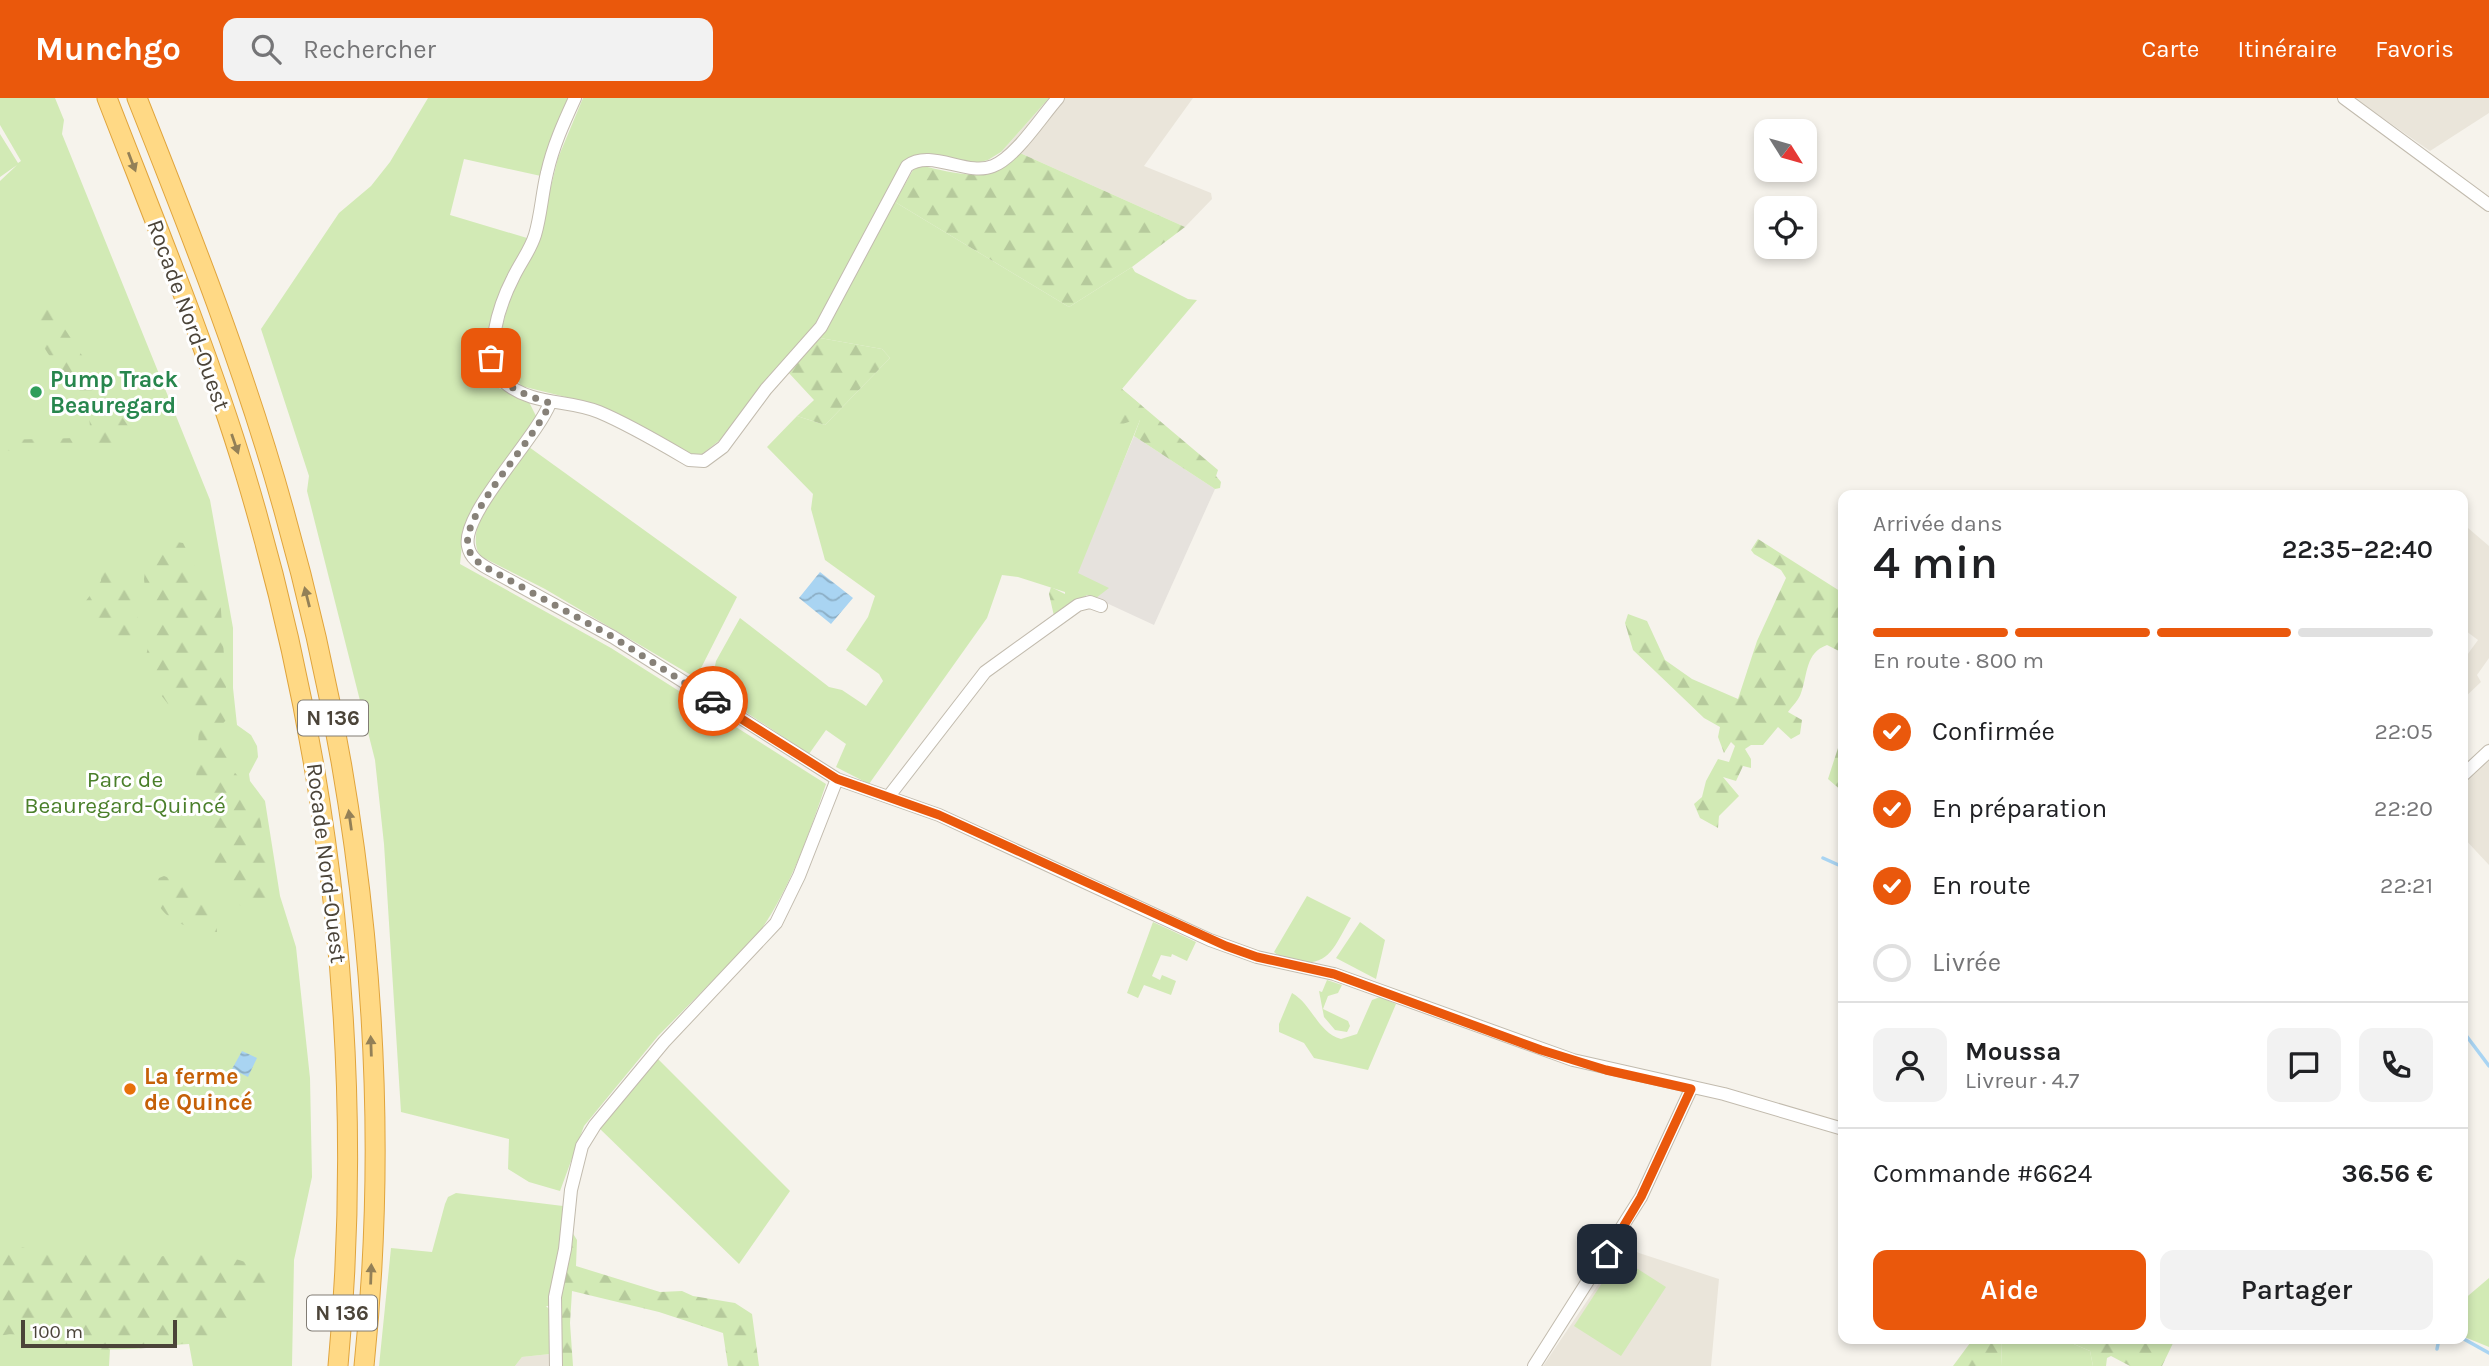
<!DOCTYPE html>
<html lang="fr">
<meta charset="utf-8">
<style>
:root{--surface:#fff;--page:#f2f2f2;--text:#202124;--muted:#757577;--line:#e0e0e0;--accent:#ea580c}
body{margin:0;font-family:Karla,sans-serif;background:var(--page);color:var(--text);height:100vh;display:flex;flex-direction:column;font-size:26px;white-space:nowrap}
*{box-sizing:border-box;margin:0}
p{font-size:23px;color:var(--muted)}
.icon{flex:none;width:38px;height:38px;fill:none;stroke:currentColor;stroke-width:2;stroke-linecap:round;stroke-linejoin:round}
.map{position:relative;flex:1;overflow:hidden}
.drawer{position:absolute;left:1838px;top:392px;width:630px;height:854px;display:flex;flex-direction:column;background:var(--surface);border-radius:14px;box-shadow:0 4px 10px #0003}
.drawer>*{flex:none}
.needle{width:46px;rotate:127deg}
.tools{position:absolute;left:1754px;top:21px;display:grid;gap:14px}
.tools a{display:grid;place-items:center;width:63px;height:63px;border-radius:14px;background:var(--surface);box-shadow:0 4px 10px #0003;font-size:35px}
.scale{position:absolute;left:21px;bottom:18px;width:156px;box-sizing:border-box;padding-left:7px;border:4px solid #4b4439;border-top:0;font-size:19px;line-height:24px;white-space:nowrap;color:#4b4439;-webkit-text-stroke:5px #fff;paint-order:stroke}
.pin{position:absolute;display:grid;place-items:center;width:60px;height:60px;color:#fff;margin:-30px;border-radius:14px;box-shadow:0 4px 10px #0006}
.courier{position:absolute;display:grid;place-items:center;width:70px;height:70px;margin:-35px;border:5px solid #ea580c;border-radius:50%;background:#fff;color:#222;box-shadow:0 2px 9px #0007}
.overview em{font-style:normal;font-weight:600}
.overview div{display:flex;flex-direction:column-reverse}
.overview{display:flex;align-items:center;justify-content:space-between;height:119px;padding:0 35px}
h1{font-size:46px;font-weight:600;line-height:52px}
.bar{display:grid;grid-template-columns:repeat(4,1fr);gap:10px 7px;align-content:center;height:84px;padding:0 35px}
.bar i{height:9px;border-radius:5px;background:var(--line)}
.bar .selected{background:var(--accent)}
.bar p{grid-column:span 4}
.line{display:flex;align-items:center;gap:18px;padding:0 35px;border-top:2px solid var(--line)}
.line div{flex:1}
.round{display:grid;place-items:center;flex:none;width:74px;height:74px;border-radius:14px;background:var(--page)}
ol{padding:0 35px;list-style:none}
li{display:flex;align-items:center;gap:21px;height:77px}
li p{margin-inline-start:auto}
li .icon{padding:7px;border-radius:50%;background:var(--accent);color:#fff;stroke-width:4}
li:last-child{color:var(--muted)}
li i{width:38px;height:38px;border:4px solid var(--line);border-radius:50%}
.cta{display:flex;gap:14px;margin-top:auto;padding:14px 35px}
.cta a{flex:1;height:80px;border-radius:14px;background:var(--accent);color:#fff;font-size:28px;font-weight:600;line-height:80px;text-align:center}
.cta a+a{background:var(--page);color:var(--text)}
header{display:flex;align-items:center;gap:42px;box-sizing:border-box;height:98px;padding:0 35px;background:var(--accent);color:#fff}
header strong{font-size:33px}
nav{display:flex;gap:38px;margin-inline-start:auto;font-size:24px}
.search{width:490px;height:63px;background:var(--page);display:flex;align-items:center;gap:18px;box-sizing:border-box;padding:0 24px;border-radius:14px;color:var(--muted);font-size:26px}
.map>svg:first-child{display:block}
.residential{fill:#eae5da}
.industrial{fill:#e6e2dd}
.green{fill:#d2eab5}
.forest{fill:url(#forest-firs)}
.water{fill:url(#water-waves)}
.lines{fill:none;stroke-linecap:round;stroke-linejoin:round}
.stream{stroke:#a9d4f2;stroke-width:3.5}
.minor-casing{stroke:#c2bbae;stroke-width:14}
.trunk-casing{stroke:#e0a43c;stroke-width:21}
.minor{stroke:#fff;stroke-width:12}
.trunk{stroke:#ffd985;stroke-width:19}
.oneway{fill:#938057}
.done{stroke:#878178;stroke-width:7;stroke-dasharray:0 12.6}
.route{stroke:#ea580c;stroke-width:9}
.leisure-dot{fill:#2e9e5b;stroke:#fff;stroke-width:2.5}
.food-dot{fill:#e8710a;stroke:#fff;stroke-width:2.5}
.labels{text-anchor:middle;stroke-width:6;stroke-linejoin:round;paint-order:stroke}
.shield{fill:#fff;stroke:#817c74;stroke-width:2}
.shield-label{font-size:21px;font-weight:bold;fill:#4b4439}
.street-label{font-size:23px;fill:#4b4439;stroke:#fff}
.leisure-label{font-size:23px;font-weight:bold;fill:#27864d;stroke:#fff;text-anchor:start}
.park-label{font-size:23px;fill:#4a7f2a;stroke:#fff}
.food-label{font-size:23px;font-weight:bold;fill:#c56008;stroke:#fff;text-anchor:start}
</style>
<header>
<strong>Munchgo</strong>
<div class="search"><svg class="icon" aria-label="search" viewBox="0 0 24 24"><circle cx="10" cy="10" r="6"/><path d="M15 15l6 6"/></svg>Rechercher</div>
<nav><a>Carte</a><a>Itinéraire</a><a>Favoris</a></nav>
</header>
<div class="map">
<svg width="2489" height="1268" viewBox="0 0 2489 1268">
<defs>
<pattern id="forest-firs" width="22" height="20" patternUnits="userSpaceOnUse" patternTransform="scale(1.75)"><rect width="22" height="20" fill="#d2eab5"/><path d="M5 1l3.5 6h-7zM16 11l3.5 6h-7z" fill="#b6ca9c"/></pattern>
<pattern id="water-waves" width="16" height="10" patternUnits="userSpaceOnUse" patternTransform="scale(1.75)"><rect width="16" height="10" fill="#a9d4f2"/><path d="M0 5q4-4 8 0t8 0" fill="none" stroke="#8caec5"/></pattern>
</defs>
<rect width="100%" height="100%" fill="#f6f3ec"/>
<!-- residential -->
<path class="residential" d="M1049,0H1193L1144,68L1211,95L1212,101L1185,129L1020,55L1001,54Z
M2354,0H2489V15L2430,53Z
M2468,430L2489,448V560L2477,577L2481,584L2462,602V564L2478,542L2462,530V436Z
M2489,645V767L2462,738V668Z
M1625,1147L1639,1155L1719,1181L1711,1268H1543Z
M550,1256L558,1268H515L522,1259Z"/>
<!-- industrial -->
<path class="industrial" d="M1134,338L1215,391L1154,527L1087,496L1065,511L1067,497Z"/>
<!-- green -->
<path class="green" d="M0,0H55L64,22L62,36L210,402L233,530V590L237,627L251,637L257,648L258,659L249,676L250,683L265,703L280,798L296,849L310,980L312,1079L294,1162L292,1268H193L189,1246L110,1251L109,1268H0V83L17,67L0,79V36L18,65L21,63L0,27Z
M428,0H568L541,78L464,61L450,117L527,140L481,267C484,290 508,293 527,300L539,324L463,437L460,466L611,550L826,686C808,739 789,794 756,839L658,938L584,1028L560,1093L529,1084L508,1071L509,1041L401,1014L384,746L375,662L307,393L309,378L261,231L339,115L371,88L390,64Z
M583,0H1049L1001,54L988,62L976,65L935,60L897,75L823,215L806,239L725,338L697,360L586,304L521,288L498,244L513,189L535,153L558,60Z
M895,104L1069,209L1132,169L1135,174L1188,201L1197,202L1122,291L1142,308L1140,322L1078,475L1109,490L1096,500L1087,497L1065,511V494L1018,479L1002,477L987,520L869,686L836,669L846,646L826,632L809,656L711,591V587L716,563L740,520L829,589L842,592L866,608L883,583L879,576L846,552L868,519L875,498L825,462L811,411L813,396L767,349L797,318L825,327L890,260L882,251L820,240Z
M529,349L737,499L696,580L545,491L480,458C461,426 510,375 529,349Z
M1307,798L1351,820C1335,846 1330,871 1294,863C1287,861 1279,859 1274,854Z
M1153,824L1196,844L1187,863L1172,856L1171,859L1161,857L1152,878L1160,882L1162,877L1176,883L1171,897L1144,887L1138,900L1127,895Z
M1360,824L1385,842L1376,881L1336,860Z
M1327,882L1342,887L1338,895L1328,898L1323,911L1348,923L1350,928L1347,934L1335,932L1324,919L1319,893L1322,894Z
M1292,895C1312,906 1318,935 1341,941L1357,936L1372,902L1380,899L1396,906L1368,972L1314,960L1304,945L1279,934V926Z
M656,959L790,1093L739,1166L598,1029Z
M456,1095L563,1108L565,1121L550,1208H546L550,1212V1256L522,1259L515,1268H379L391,1150L432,1154L445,1106L448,1099Z
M1619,1159L1666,1189L1621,1258L1574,1228Z
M2489,1180V1249L2462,1238V1203Z
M2001,1241H2062L2090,1253L2093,1268H2002Z"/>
<!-- forest -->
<path class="forest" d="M1020,55L1185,129L1132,169L1069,209L895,104L913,72L919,67C954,75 994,88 1020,55Z
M44,199L128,328L125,340L109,346L0,353V342L77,340L90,329C91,283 9,245 44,199Z
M820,240L882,251L890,260L825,327L797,318L814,302L788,274Z
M1122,291L1218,372L1216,378L1221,384L1220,390L1215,391L1134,338L1140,322L1138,318C1131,324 1123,328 1113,324L1116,299Z
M1758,441L1843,495V555L1827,547C1805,555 1808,576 1801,595C1799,602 1792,608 1788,614L1802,622L1800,636L1791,641L1778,629L1763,647H1751L1745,651L1751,661V670L1743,668L1736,683L1723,679L1739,698L1719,718L1718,730L1700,720L1694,706L1702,699L1706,683L1718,661L1729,664L1735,648L1731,644L1724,655L1718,639L1720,629L1704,620L1633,552L1625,525L1628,516L1647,523L1665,562L1692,581L1738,601L1757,543L1786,480L1781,472L1754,456L1751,452Z
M171,443L183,445L201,480L220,497L228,620L216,633L229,640L231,670L257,701L271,788L270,799C258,810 251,810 235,806L208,751L211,725L206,702L196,681L199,630L196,611L168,606L150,583L146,571L145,561L157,517L155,507L145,491L144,481L147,460L156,448Z
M111,459C129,484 148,520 131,548L109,536L85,504L101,483V467Z
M1051,489L1067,497L1065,511L1054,518L1049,496Z
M1843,649V694L1828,681L1838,650Z
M164,778L172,781L181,779L205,790L207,797L216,802L217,834C189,833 143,817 159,780Z
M572,1134L577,1142L576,1168L660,1194L682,1193L693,1198L735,1205L752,1216L759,1268H728L723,1235L659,1214L572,1193L570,1225L573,1268H558L559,1199Z
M0,1145C17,1147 35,1154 53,1154C67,1155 82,1150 96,1151C110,1152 124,1158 138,1159C167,1159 251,1148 265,1180C272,1197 248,1211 242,1226H232L227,1249L218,1238C166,1252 109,1254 56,1249C33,1247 25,1231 0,1238Z
M1973,1241H2001L2002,1268H1953Z
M2062,1241H2175L2162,1268H2130L2111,1258L2107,1260L2106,1268H2093L2090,1253Z"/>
<!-- water -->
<path class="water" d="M820,474L853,500L831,526L799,500Z
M242,953L257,960L248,979L232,971Z"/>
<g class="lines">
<!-- stream -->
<path class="stream" d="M1823,760L1843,769
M2462,932L2489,968
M2462,1240L2489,1255
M2437,1251L2439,1241"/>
<!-- minor casing -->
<g class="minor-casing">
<path id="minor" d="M575,0C564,24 553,48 547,75C542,95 541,117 535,137C530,153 520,165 513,180C500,205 480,263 504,284C532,308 568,301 599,314C630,327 660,345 689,362L704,363L723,349L766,291L821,229L907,68C931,50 967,79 993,68C1016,59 1041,19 1058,0
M2344,0L2489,107
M550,305C536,341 461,416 468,448C470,460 480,466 489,471L613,539L837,681L939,717L1210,842L1257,859L1334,876L1573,962L1724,996L1843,1031
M2462,678L2489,653
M889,698L985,574L1078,507L1090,504L1101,508
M556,1268L555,1199L565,1151L571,1092L582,1048L595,1027L664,944L776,825L799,778L837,681
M1534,1268L1641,1099L1691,991"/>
</g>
<!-- trunk casing -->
<g class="trunk-casing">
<path id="trunk" d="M107,0C155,124 206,247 245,375C332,664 366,967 338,1268
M137,0C191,136 245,272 284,413C362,689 394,982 364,1268"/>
</g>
<!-- minor -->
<use href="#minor" class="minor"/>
<!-- trunk -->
<use href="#trunk" class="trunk"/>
</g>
<!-- one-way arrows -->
<defs><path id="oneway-solid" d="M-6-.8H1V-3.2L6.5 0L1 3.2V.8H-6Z" transform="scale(1.75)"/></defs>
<g class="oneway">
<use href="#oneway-solid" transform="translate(132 64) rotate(69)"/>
<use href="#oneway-solid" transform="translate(235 346) rotate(71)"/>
<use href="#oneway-solid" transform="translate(307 499) rotate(-104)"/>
<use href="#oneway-solid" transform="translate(350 722) rotate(-98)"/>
<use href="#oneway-solid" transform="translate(371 948) rotate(-92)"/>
<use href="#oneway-solid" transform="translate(371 1176) rotate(-88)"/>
</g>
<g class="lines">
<!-- done -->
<path class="done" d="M491,260C497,288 525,297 550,305C536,341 461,416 468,448C470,460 480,466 489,471L613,539L713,603"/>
<!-- route -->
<path class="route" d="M713,603L837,681L939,717L1226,848L1257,859L1334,876L1541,952L1606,972L1691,991L1641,1099L1607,1156"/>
</g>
<!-- markers -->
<circle class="leisure-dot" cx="36" cy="294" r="7"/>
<circle class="food-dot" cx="130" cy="991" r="7"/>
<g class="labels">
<!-- shield labels -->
<g class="shield">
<rect x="298" y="602.5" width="70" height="35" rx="5"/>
<rect x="307" y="1197.5" width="70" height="35" rx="5"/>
</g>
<g class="shield-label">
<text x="333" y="627">N 136</text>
<text x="342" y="1222">N 136</text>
</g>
<!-- street labels -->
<g class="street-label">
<text transform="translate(189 217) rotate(70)" y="8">Rocade Nord-Ouest</text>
<text transform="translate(327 765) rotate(83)" y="8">Rocade Nord-Ouest</text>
</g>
<!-- leisure labels -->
<g class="leisure-label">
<text x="50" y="289">Pump Track<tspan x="50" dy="26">Beauregard</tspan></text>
</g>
<!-- park labels -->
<g class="park-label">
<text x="125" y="689">Parc de<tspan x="125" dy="26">Beauregard-Quincé</tspan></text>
</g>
<!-- food labels -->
<g class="food-label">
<text x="144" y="986">La ferme<tspan x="144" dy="26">de Quincé</tspan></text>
</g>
</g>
</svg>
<div class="tools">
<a><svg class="needle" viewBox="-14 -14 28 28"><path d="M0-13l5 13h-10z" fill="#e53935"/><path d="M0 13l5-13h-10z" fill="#757577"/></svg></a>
<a><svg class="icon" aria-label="locate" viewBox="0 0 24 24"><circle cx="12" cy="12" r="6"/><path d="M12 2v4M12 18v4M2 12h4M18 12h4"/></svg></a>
</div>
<div class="scale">100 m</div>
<div class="pin" style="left:491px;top:260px;background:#ea580c"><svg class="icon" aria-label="bag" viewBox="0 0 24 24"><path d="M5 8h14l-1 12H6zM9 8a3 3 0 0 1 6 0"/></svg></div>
<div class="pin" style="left:1607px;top:1156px;background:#1f2937"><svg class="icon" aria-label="home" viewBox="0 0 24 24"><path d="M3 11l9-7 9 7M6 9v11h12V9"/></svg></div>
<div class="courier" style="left:713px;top:603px"><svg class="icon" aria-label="car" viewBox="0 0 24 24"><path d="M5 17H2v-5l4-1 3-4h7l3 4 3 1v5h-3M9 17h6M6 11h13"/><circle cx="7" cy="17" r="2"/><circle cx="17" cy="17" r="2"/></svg></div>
<section class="drawer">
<div class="overview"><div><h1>4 min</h1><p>Arrivée dans</p></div><em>22:35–22:40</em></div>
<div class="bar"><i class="selected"></i><i class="selected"></i><i class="selected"></i><i></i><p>En route · 800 m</p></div>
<ol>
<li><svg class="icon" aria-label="check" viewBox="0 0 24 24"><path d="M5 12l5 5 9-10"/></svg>Confirmée<p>22:05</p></li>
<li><svg class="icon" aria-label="check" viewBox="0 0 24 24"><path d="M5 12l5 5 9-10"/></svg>En préparation<p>22:20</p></li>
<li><svg class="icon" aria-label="check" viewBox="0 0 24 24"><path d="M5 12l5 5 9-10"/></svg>En route<p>22:21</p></li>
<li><i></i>Livrée</li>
</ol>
<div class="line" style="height:126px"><a class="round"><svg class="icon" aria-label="person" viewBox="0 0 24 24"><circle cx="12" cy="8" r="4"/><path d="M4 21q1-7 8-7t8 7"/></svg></a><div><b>Moussa</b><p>Livreur · 4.7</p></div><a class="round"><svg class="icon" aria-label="chat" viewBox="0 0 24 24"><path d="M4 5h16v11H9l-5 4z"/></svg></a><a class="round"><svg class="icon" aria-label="phone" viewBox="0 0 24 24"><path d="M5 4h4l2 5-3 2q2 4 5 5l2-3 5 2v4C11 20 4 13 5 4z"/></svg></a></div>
<div class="line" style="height:91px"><div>Commande #6624</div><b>36.56 €</b></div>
<div class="cta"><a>Aide</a><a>Partager</a></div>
</section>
</div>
